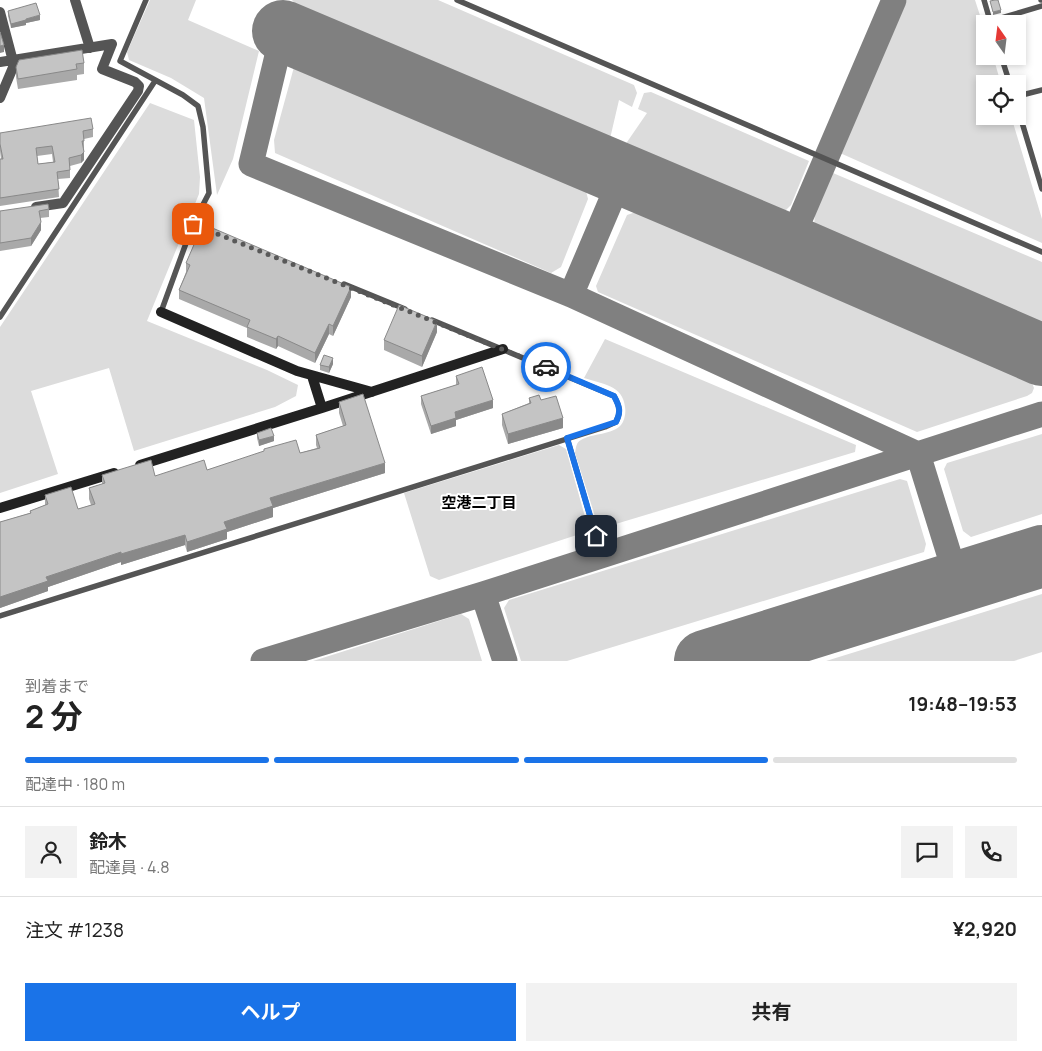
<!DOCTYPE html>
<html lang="ja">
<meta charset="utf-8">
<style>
:root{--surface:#fff;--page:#f2f2f2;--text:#222;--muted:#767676;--line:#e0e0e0;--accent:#1a73e8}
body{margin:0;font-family:Manrope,"Noto Sans JP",sans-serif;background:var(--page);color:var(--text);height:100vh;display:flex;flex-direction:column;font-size:19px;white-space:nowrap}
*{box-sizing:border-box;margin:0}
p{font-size:16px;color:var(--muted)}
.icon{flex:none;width:28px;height:28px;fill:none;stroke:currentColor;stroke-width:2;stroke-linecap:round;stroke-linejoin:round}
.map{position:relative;height:661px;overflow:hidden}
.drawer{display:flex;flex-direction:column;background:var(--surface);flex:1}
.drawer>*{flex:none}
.needle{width:32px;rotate:346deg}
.controls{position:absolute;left:976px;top:15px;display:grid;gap:10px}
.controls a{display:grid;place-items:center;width:50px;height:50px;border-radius:0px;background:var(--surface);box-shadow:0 2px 8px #0003;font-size:25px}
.pin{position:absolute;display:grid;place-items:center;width:42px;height:42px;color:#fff;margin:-21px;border-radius:10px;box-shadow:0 2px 8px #0006}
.courier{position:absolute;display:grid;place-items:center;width:50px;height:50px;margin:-25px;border:4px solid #1a73e8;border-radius:50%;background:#fff;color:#222;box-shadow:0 1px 6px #0007}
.headline em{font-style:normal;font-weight:700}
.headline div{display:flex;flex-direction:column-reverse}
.headline{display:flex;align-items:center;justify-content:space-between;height:85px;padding:0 25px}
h1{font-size:32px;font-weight:700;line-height:38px}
.bar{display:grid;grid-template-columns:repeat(4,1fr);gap:8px 5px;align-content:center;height:60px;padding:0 25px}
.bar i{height:6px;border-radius:4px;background:var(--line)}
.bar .active{background:var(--accent)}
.bar p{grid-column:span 4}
.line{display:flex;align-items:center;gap:12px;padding:0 25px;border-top:1px solid var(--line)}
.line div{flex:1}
.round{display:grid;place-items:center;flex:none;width:52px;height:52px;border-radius:0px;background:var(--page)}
.primary-button{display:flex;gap:10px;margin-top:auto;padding:10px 25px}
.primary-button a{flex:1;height:58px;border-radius:0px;background:var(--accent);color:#fff;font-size:20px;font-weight:700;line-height:58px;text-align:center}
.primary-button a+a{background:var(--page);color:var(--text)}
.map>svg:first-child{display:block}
.green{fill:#dcdcdc}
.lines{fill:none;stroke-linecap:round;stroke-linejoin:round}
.taxiway{stroke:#808080;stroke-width:25}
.runway{stroke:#808080;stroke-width:62}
.lane{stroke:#555;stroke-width:5.5}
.street{stroke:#555;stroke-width:10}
.secondary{stroke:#222;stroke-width:10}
.wall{fill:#a9a9a9;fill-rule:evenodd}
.shaded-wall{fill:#898989}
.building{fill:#c4c4c4;stroke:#898989;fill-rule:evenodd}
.done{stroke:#595959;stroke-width:5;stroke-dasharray:0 9}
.route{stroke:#1a73e8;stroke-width:6}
.labels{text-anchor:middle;stroke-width:4;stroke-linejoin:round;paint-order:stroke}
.neighbourhood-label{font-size:15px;font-weight:bold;fill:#000;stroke:#fff}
</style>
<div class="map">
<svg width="1042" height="661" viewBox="0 0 1042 661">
<rect width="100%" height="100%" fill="#fff"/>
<!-- green -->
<path class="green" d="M150,0H196L188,20L259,51L233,159L217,195L204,98L171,78L129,60L127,52Z
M292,0H438L634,85L637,93L632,107L619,100L609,143L296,5Z
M907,0H975L985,31V56H993L1001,84H985V116H1011L1042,219V243L840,153Z
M294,67L586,191L588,199L561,267L551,273L275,153L274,140Z
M651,92L809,161L791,205L783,213L776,212L625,145L647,113L638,109L644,93Z
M150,103L194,120L200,177L199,194L147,321L267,370L298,385L296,396L275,407L134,451L109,368L31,391L58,474L0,493V327Z
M833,173L1042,262V326L826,235L814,227L815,211Z
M636,212L1032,383L1034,388L1032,393L1027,396L917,432L598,292L596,286L627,215Z
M605,339L856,445L855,452L599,529L575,453C576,448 576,442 581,440C593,433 612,435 621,425C625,420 626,412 625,407C623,385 602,384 584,378Z
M1042,434V514L971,537L963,531L944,469L947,463Z
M559,445L566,449L589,531L439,580L430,576L404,493Z
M900,479L907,481L926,544L924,552L567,661H521L504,608L509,600Z
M1042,594V652L1014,661H826Z
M461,614L469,619L482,661H313Z"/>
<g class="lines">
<!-- taxiway -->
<path class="taxiway" d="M283,31L251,164L571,295L918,454L958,583
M789,245L894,0
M571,295L622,175
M483,594L505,661
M263,661L483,594L1042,414"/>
<!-- runway -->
<path class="runway" d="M283,31L789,245L1042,355
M705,661L1042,556"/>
<!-- lane -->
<path class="lane" d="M146,0L120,61L183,95L198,106L203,127L209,193L193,224L161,312
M457,0L1042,252
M984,0L991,24
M1041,0H1042
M991,21L1042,6
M1001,56L1010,84
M1018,96L1042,90
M1018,109L1042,189
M193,224L208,229
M344,284L405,309
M0,317L155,81
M567,438L596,536
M0,616L605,427L616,422C621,412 620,407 614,396L432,320"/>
<!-- street -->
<path class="street" d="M75,0L90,48
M0,12L14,65L0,98
M0,62L112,44
M36,207L63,203L138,91L139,86L135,82L102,69L112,44"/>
<!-- secondary -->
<path class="secondary" d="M161,312L297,371L372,392
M312,376L322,408
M140,465L322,408L503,349
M0,508L114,473"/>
</g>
<!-- wall -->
<path class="wall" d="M8,11L40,20L26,23V25L11,28L8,16Z
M84,63V74L77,75V80L18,89L16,77V67Z
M93,129V137L84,139V148L83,149L84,160L81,163L70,166V178L58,179L59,197L0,206V159H1L0,151V133ZM52,154L53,162L38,164L37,156Z
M49,209V217L40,218L41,230L31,246L0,251V211Z
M186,263L351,297L333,336L329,334L315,363L278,346L276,349L247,337V328L179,299V290L186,272Z
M437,332L422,367L384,350V340Z
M333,364L329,373L320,370V365Z
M456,376L493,408L456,420V426L431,434L421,404V396L456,385Z
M529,398L541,400L563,428L508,444L502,425V414L529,403Z
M339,402L385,473L273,508V517L227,532V539L187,552L185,545L121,565V562L48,587V591L0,608V522L30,513V511L45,505V495L78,509L91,505L89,499V488L102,484V475L155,476L207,470L264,452V449L300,453L317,448L316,445V435L343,426L339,413Z
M257,433L274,441L259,446L257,438Z"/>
<!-- shaded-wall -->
<path class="shaded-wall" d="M1001,10V13L993,15V12Z
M40,15V20L26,23V25L11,28V24L26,19Z
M4,45V52L0,53V46Z
M84,152V160L81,163V155Z
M41,222V230L31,246V238Z
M351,287V297L333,336V326Z
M437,321V332L422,367V356Z
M329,324V334L315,363V353Z
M278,336V346L276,349V339Z
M333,358V364L329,373V367Z
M493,400V408L456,420V426L431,434V426L455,412Z
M563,418V428L508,444V434Z
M274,436V441L259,446V440Z
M385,463V473L273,508V517L227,532V539L187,552V542L270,498Z
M185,535V545L121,565V554Z
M121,552V562L48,587V591L0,608V597L46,577Z"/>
<!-- building -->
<path class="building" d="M995,0H998L1001,10L993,12L990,1Z
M36,3L40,15L26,19V20L11,24L8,11Z
M0,32L4,45L0,46Z
M82,50L84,63L76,64L77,69L18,79L16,67L19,60Z
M91,118L93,129L83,131L84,141H82L84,152L81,155L69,158L70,170L57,172L59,189L0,198V159H3L0,144V133ZM52,146L55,162L38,164L36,148Z
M48,204L49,209L39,211L41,222L31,238L0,243V211Z
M203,224L351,287L333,326L329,324L315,353L278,336L276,339L247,327L250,320L179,290L190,265L186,263Z
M399,305L437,321L422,356L384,340Z
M324,355L333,358L329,367L320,365Z
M482,367L493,400L455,412L456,418L431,426L421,396L459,384L456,376Z
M363,394L385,463L270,498L273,506L224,522L227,529L187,542L185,535L121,554V552L46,577L48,581L0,597V522L31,513L30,511L48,504L45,495L71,487L78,509L95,504L89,488L105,483L102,475L151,460L155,476L204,460L207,470L264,451V449L296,440L300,453L320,448L316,435L346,425L339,402Z
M539,395L541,400L556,396L563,418L508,434L502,414L531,403L529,398Z
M271,428L274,436L259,440L257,433Z"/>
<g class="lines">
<!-- done -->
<path class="done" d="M193,224L546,367"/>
<!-- route -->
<path class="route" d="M546,367L614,396C620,407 621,412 616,422L567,438L596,536"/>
</g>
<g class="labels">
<!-- neighbourhood labels -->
<g class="neighbourhood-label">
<text x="479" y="508">空港二丁目</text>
</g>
</g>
</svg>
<div class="controls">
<a><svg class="needle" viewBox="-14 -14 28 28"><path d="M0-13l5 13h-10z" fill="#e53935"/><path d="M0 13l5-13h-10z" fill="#767676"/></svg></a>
<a><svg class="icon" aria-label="locate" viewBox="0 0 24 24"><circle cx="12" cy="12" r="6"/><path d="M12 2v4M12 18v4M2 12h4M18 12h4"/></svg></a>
</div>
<div class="pin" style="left:193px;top:224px;background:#ea580c"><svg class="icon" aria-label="bag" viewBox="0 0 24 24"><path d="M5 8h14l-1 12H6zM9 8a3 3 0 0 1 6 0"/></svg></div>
<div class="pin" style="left:596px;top:536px;background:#1f2937"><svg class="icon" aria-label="home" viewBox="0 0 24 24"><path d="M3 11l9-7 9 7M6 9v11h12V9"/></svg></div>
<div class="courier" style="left:546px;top:367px"><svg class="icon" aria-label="car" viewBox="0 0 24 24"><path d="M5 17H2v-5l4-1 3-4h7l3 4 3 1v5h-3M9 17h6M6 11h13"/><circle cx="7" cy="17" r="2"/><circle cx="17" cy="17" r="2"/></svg></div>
</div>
<section class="drawer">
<div class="headline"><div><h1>2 分</h1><p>到着まで</p></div><em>19:48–19:53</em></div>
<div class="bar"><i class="active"></i><i class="active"></i><i class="active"></i><i></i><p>配達中 · 180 m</p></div>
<div class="line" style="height:90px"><a class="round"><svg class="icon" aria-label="person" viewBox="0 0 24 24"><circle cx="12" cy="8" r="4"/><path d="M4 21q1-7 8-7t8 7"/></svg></a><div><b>鈴木</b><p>配達員 · 4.8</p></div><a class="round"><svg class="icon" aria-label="chat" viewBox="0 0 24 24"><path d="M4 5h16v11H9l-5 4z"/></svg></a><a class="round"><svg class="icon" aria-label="phone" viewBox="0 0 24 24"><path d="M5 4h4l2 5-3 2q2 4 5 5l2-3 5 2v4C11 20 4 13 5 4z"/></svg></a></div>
<div class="line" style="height:65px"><div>注文 #1238</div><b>¥2,920</b></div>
<div class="primary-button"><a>ヘルプ</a><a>共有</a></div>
</section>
